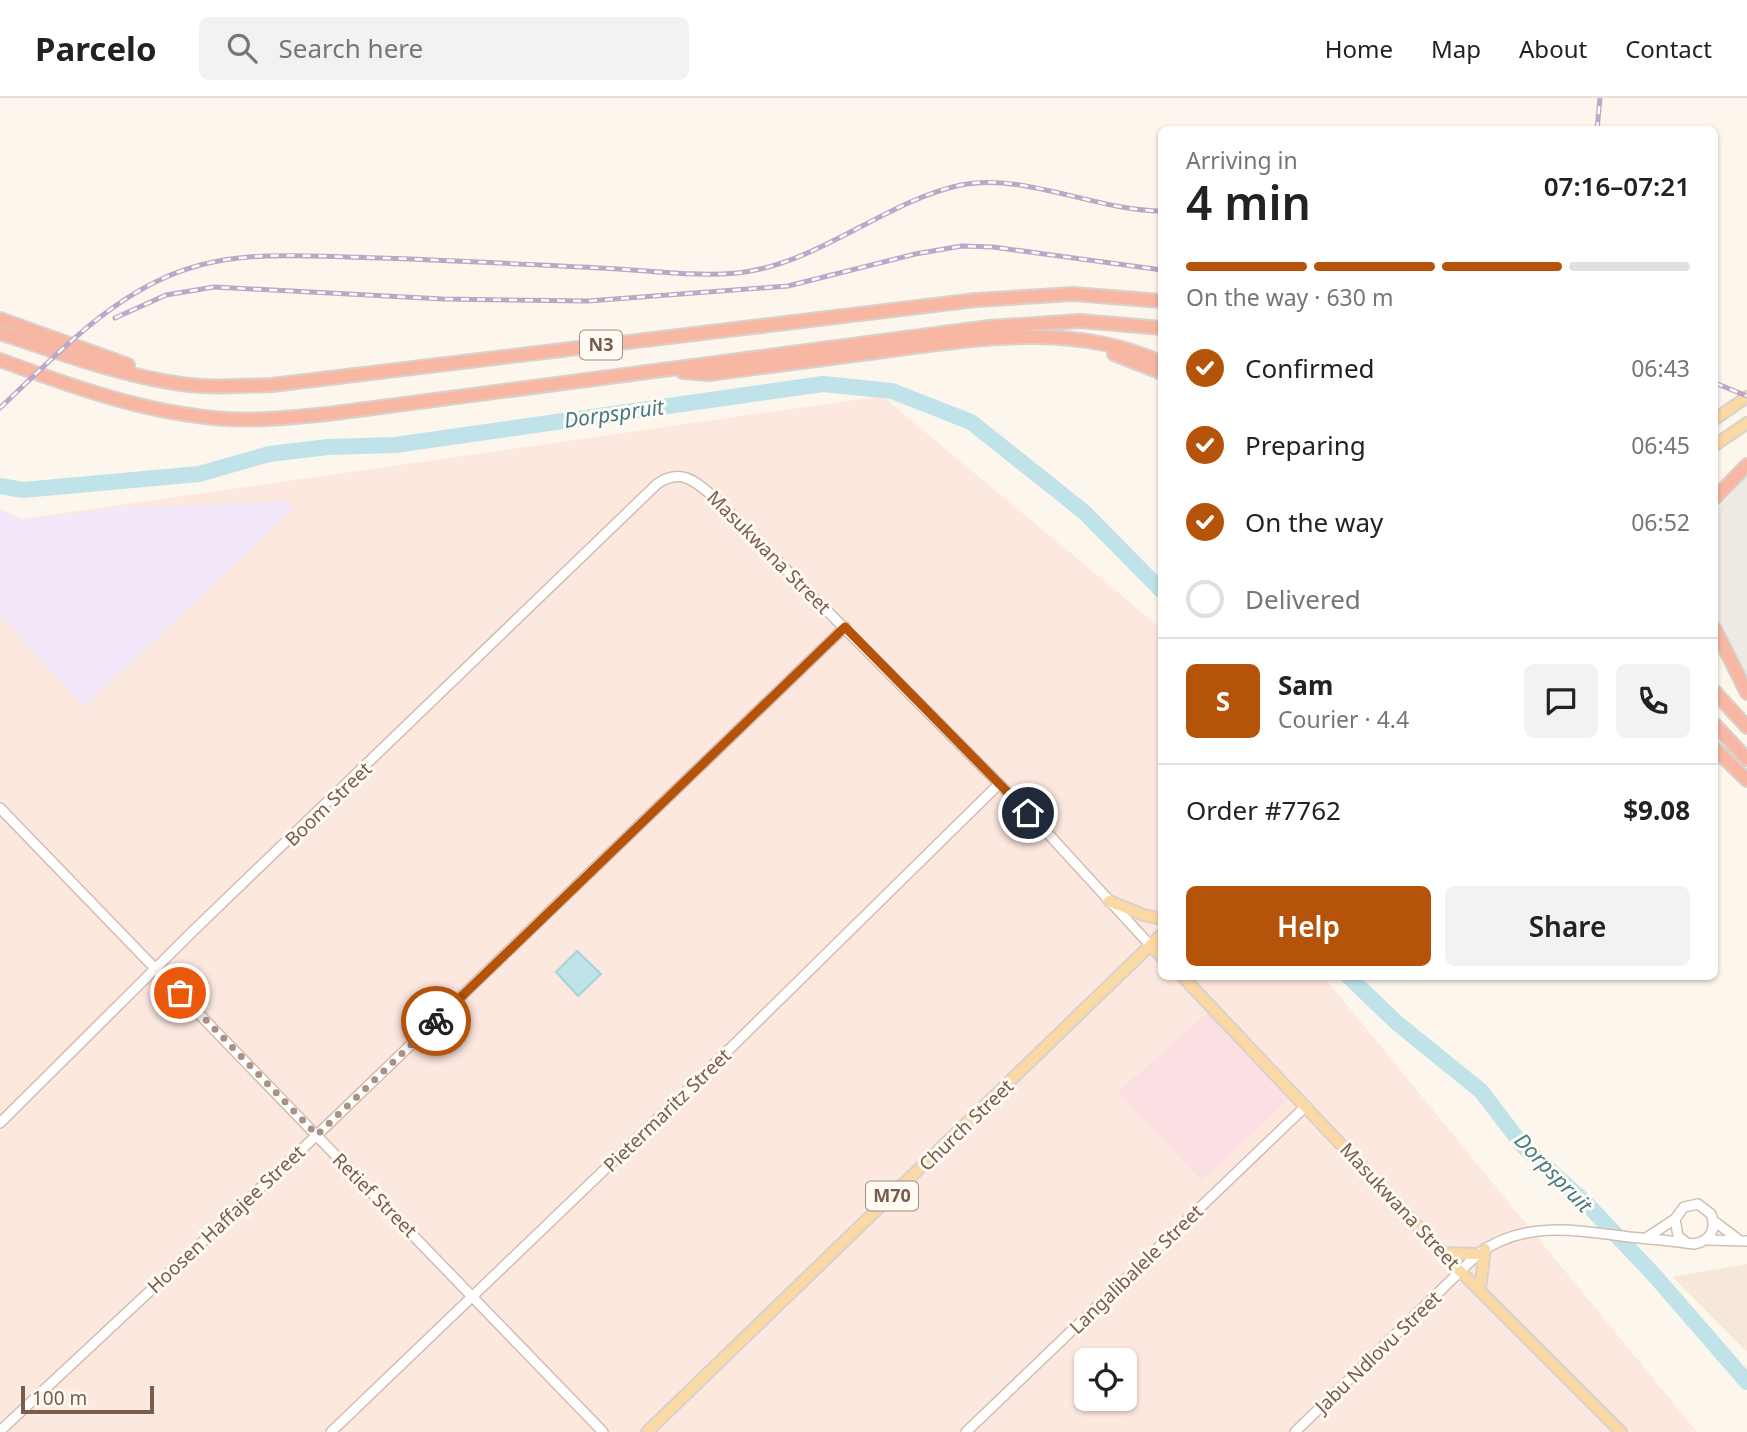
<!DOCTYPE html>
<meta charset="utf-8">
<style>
:root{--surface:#fff;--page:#f2f2f2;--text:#222;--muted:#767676;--line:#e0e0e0;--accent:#b45309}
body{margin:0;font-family:"Noto Sans",sans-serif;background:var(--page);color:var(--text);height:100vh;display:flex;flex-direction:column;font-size:26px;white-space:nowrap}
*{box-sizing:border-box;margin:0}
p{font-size:23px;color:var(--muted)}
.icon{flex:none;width:38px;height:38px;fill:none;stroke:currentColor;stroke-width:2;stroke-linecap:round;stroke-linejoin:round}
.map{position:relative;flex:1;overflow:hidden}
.panel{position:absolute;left:1158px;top:28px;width:560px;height:854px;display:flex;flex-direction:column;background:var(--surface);border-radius:10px;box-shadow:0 2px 5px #0004}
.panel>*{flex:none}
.fabs{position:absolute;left:1074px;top:1250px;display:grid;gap:14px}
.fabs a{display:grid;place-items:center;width:63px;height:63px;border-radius:10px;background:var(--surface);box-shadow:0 2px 5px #0004;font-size:35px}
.scale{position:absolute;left:21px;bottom:18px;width:133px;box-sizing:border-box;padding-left:7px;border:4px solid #7a5c4d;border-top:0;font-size:19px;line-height:24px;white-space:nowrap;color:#7a5c4d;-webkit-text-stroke:5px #fffaf3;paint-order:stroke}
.pin{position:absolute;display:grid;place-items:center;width:60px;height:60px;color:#fff;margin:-30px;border:4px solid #fff;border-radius:50%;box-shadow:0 2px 7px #0007}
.courier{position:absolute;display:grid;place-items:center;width:70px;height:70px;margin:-35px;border:5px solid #b45309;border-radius:50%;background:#fff;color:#222;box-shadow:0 2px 9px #0007}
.head em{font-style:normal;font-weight:600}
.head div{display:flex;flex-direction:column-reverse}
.head{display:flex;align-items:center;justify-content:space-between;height:119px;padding:0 28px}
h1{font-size:46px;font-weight:600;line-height:52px}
.bar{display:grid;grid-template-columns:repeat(4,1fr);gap:10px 7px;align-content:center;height:84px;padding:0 28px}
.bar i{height:9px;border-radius:5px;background:var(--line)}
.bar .active{background:var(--accent)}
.bar p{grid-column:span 4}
.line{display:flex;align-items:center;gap:18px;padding:0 28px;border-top:2px solid var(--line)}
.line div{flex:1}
.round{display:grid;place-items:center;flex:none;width:74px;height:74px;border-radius:10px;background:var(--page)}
ol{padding:0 28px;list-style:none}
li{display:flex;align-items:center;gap:21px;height:77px}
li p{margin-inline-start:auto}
li .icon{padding:7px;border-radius:50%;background:var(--accent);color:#fff;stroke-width:4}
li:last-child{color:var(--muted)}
li i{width:38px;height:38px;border:4px solid var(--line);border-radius:50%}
.action{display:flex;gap:14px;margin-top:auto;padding:14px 28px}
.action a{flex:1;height:80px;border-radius:10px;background:var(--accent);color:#fff;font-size:28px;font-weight:600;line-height:80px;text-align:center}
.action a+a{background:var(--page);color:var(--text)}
header{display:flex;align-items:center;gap:42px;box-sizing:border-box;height:98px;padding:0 35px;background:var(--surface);border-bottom:2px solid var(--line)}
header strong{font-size:33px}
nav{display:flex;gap:38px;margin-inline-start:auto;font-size:24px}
.search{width:490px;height:63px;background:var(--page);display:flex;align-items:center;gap:18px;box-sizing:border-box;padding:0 24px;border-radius:10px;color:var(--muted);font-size:26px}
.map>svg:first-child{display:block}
.residential{fill:#f5e8da}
.commercial{fill:#fde8e0;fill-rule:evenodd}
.industrial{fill:#efe9e4}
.education{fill:#f3e8fa}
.medical{fill:#fbdfe3}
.water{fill:#bfe3e8;stroke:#a5d3da;stroke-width:2}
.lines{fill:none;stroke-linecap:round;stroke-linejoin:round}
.river{stroke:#bfe3e8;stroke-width:16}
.minor-casing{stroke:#d1beb0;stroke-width:12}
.major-casing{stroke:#dad1cd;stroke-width:14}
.highway-casing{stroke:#dad1cd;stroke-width:16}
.minor{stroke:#fff;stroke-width:9}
.major{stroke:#fbd9a5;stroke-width:10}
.highway{stroke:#f7b7a3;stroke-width:12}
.rail-casing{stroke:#b9a8c9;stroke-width:5}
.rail{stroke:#fffaf3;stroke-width:2.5;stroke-dasharray:8;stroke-linecap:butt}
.done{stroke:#a89285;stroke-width:7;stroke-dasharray:0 12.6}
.route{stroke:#b45309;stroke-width:9}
.labels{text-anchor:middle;stroke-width:6;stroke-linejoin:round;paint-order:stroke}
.shield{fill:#fffaf3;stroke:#a28b7f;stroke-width:2}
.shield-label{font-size:18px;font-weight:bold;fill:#7a5c4d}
.street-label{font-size:19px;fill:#7a5c4d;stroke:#fffaf3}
.water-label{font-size:21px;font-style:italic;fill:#437c86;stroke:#fffaf3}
</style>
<header>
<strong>Parcelo</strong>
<div class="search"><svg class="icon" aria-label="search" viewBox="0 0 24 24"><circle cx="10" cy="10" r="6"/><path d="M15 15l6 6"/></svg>Search here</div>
<nav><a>Home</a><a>Map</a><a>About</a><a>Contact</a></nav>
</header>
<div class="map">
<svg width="1747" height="1334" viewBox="0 0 1747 1334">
<rect width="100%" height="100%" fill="#fdf6ec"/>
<!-- residential -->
<path class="residential" d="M1747,1166V1254L1673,1179Z"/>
<!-- commercial -->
<path class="commercial" d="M882,298L1162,531V878L1324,879L1697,1334H0V424ZM1087,1262H1125V1300H1087Z"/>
<!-- industrial -->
<path class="industrial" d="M1747,378V580L1715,524V414Z"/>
<!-- education -->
<path class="education" d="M287,402L293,411L84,609L0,517V411L23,422L125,409L249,406Z"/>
<!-- medical -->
<path class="medical" d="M1208,914L1292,998L1202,1083L1118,994Z"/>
<!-- water -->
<path class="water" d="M577,853L601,876L578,898L556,874Z"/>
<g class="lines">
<!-- river -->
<path class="river" d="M0,388L23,392L199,376L269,356L328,349L395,347L823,286L892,293L971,324L1084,414L1162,493
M1348,878L1397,925L1481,993L1523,1048L1587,1106L1654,1177L1747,1284"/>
<!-- minor casing -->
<g class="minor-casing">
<path id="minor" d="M0,710L603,1334
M0,1025L191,835L657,386C682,369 696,384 716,401L1042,729L1150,847
M1714,1123L1739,1142
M1646,1140L1675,1121
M1707,1142L1747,1143
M0,1333L317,1037L845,529
M331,1334L699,981L999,686
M966,1334L1306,1008
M1295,1334L1478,1156C1524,1122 1576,1132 1629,1139C1651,1141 1673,1143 1694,1146C1710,1143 1717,1132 1711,1116L1698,1106L1684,1109L1675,1121L1678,1138L1687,1145"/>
</g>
<!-- major casing -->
<g class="major-casing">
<path id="major" d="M1715,321L1747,299
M1715,347L1747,325
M1109,803L1144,817L1162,821
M1150,847L1162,859
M1182,878L1460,1173L1621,1334
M1445,1155L1478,1156
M1480,1191L1485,1151
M647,1334L1162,836"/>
</g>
<!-- highway casing -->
<g class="highway-casing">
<path id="highway" d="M0,221L128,267
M0,235C59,255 119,277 181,286C211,290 242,288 272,287L976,202L1073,196L1162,203
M1114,256L1162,275
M0,262C73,289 148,316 227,321C261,323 295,319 328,316L989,229L1080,223L1162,230
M683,274L709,276C768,268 826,261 884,253C976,241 1075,224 1162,265
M1715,400L1747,367
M1715,531L1747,595
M1715,594L1747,629
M1715,627L1747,661
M1715,651L1747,682"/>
</g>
<!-- minor -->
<use href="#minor" class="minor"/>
<!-- major -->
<use href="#major" class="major"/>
<!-- highway -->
<use href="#highway" class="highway"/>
<!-- rail casing -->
<g class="rail-casing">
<path id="rail" d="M1597,32L1600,0
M115,220L166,197L214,189L443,201L588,203L788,188L915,156L962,148L993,149L1162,172
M1715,285L1747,298
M0,310C50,263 101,208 164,180C223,153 284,157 347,159C432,161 516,166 601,170C645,172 692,179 737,175C817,167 885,103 961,87C1022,74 1097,113 1162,113"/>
</g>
<!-- rail -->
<use href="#rail" class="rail"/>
</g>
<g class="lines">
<!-- done -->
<path class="done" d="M180,895L317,1037L436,923"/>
<!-- route -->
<path class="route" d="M436,923L845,529L1028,715"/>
</g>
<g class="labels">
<!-- shield labels -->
<g class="shield">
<rect x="580" y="232.5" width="42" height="29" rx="5"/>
<rect x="866" y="1083.5" width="52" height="29" rx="5"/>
</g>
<g class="shield-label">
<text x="601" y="253">N3</text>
<text x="892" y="1104">M70</text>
</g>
<!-- street labels -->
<g class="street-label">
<text transform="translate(769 454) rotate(45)" y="7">Masukwana Street</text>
<text transform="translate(328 706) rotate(-44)" y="7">Boom Street</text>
<text transform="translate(667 1012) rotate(-44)" y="7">Pietermaritz Street</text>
<text transform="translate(966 1027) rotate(-44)" y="7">Church Street</text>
<text transform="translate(375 1097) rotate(45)" y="7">Retief Street</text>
<text transform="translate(1400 1108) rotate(47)" y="7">Masukwana Street</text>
<text transform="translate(226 1121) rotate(-43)" y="7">Hoosen Haffajee Street</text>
<text transform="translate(1136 1171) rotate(-44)" y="7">Langalibalele Street</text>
<text transform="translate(1378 1254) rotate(-44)" y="7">Jabu Ndlovu Street</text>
</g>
<!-- water labels -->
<g class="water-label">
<text transform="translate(614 316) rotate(-8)" y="7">Dorpspruit</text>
<text transform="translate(1553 1075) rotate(46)" y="7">Dorpspruit</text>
</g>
</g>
</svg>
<div class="fabs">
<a><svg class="icon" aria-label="locate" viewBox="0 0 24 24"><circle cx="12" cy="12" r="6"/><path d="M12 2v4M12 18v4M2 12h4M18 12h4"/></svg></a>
</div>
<div class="scale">100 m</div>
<div class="pin" style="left:180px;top:895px;background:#ea580c"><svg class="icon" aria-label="bag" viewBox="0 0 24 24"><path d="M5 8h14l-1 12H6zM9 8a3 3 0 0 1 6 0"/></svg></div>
<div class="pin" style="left:1028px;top:715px;background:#1f2937"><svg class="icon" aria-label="home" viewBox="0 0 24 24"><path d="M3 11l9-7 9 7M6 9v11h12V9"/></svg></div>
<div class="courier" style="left:436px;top:923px"><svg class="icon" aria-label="bike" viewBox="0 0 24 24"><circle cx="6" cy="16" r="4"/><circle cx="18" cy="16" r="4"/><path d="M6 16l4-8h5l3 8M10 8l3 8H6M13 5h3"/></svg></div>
<section class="panel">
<div class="head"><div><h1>4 min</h1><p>Arriving in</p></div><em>07:16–07:21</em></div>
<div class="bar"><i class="active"></i><i class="active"></i><i class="active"></i><i></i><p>On the way · 630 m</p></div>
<ol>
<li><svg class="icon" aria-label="check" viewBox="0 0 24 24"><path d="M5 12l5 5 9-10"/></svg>Confirmed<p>06:43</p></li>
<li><svg class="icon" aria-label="check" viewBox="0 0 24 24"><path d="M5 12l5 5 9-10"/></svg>Preparing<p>06:45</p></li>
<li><svg class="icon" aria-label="check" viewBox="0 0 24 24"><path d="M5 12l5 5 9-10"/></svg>On the way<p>06:52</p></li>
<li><i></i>Delivered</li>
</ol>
<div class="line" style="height:126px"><b class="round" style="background:var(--accent);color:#fff">S</b><div><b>Sam</b><p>Courier · 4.4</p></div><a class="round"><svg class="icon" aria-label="chat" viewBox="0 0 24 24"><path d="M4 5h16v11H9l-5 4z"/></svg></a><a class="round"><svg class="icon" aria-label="phone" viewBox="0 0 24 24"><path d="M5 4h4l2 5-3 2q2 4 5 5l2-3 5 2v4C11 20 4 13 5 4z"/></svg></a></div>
<div class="line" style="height:91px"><div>Order #7762</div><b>$9.08</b></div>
<div class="action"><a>Help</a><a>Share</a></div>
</section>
</div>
